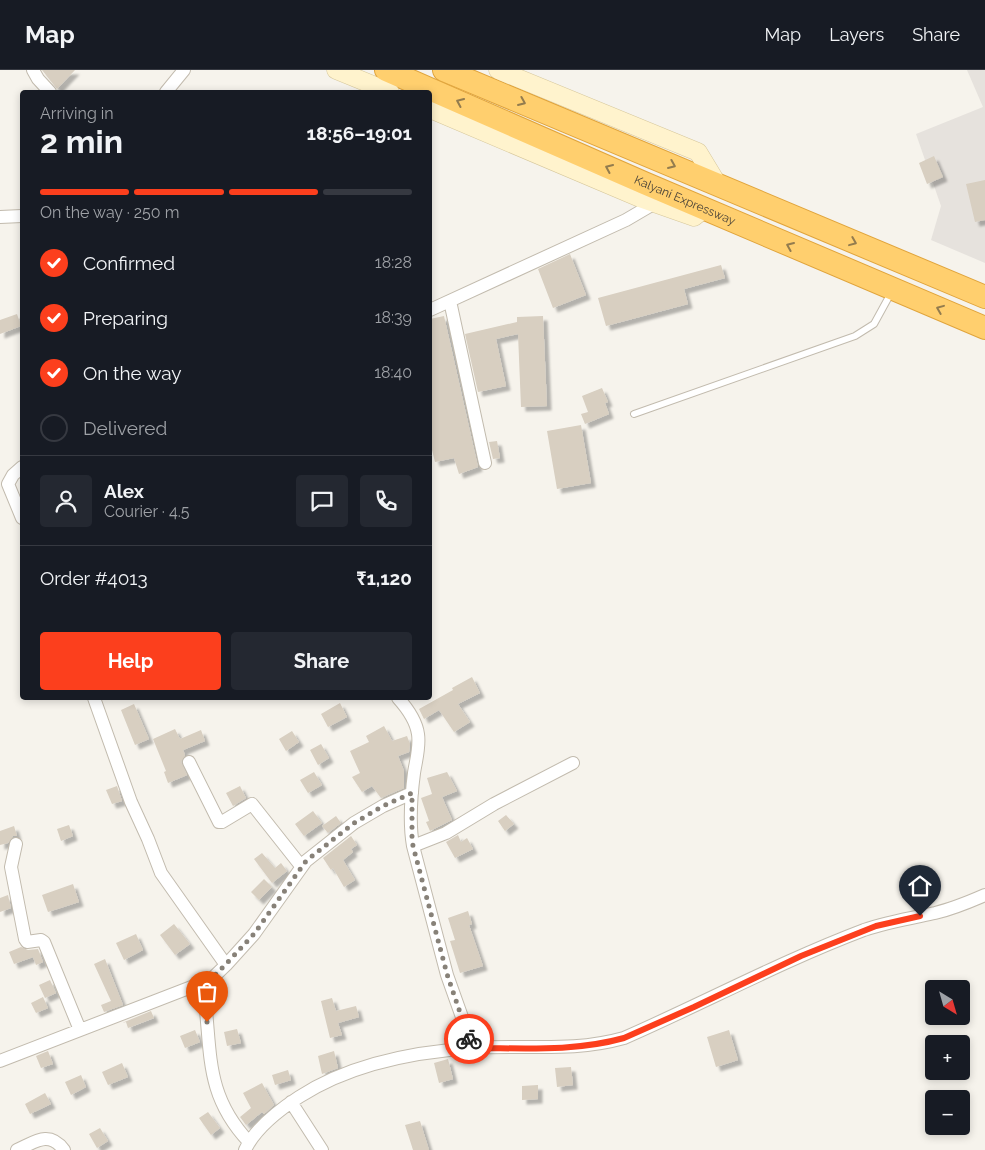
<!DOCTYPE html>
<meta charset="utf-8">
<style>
:root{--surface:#171b24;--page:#242831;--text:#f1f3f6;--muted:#9ea1a6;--line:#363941;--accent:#fc3f1d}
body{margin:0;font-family:Raleway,sans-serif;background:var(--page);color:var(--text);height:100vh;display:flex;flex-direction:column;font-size:19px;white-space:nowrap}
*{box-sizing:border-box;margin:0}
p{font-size:16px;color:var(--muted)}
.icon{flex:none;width:28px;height:28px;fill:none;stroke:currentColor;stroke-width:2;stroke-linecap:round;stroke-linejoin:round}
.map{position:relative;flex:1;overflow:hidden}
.side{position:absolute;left:20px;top:20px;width:412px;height:610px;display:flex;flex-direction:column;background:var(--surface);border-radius:5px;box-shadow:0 2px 8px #0003}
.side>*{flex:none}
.needle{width:32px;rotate:143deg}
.tools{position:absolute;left:925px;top:910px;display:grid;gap:10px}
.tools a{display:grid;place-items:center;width:45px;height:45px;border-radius:5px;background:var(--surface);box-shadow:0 2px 8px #0003;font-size:25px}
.pin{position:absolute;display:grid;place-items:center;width:42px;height:42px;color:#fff;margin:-51px -21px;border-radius:50% 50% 50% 0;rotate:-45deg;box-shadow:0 0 5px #0007}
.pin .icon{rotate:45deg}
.courier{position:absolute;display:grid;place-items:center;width:50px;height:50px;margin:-25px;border:4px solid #fc3f1d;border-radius:50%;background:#fff;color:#222;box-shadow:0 1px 6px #0007}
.head em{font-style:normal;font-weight:700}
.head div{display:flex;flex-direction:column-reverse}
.head{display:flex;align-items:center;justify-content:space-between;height:85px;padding:0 20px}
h1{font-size:32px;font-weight:700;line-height:38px}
.bar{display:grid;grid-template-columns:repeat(4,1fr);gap:8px 5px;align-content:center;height:60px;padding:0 20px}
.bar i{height:6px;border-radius:4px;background:var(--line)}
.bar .selected{background:var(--accent)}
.bar p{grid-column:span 4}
.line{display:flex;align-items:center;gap:12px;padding:0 20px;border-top:1px solid var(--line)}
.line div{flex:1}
.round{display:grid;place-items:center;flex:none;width:52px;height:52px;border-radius:5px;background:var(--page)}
ol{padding:0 20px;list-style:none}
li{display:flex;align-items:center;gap:15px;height:55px}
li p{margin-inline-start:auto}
li .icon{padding:5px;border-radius:50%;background:var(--accent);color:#fff;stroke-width:4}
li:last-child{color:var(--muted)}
li i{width:28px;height:28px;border:2px solid var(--line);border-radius:50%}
.primary-button{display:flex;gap:10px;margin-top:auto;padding:10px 20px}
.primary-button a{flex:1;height:58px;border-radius:5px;background:var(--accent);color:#fff;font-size:20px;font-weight:700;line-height:58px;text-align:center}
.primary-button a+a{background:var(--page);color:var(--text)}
header{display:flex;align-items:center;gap:30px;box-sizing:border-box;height:70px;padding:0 25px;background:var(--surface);border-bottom:1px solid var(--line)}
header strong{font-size:24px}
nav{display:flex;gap:28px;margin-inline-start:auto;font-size:18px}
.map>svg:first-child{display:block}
.industrial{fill:#e6e2dd}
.building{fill:#d8cfc1;filter:url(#shadow)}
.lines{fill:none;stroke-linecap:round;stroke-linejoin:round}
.lane-casing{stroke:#c2bbae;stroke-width:8}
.street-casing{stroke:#c2bbae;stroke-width:14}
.secondary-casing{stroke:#d6c79b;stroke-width:19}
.highway-casing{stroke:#e0a43c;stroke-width:24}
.lane{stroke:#fff;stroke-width:6}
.street{stroke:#fff;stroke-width:12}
.secondary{stroke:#fff3cd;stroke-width:18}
.highway{stroke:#ffcf6e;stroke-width:22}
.oneway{stroke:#937c4e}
.done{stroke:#878178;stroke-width:5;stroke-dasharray:0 9}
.route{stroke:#fc3f1d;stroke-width:6}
.labels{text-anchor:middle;stroke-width:5;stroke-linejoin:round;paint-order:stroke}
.street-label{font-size:12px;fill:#4b4439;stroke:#fff}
</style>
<header>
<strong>Map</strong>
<nav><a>Map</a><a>Layers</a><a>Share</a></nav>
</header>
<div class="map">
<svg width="985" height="1080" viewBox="0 0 985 1080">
<defs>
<filter id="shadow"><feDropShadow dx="4.5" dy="4.5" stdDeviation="1" flood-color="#0004"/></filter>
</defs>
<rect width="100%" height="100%" fill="#f6f3ec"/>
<!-- industrial -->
<path class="industrial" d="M967,0H985V193L931,170L941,136L916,64L983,37Z"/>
<!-- building -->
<path class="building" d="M42,0H75L57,19Z
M934,86L943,107L927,114L919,93Z
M985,110V150L975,152L966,114Z
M570,184L586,225L553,238L538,199Z
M721,195L725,208L684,219L688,234L606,256L598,228Z
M17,244L21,256L0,264V250Z
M444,246L478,397L459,404L454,388L435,392L430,372V249Z
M543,246L547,336L521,337L518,264L496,269L506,316L478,322L465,264L517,252V247Z
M602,318L608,332L605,333L609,344L585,354L581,344L588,342L582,326Z
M581,355L591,413L557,419L547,361Z
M497,371L500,388L493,389L489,372Z
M472,607L480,623L458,634L470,652L454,662L439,640L424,649L419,639L453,620L452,618Z
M340,633L347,647L328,657L321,644Z
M134,634L149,669L135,675L121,640Z
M384,656L392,671L407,666L410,674L409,682L398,686L404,701V718L381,728L372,716L362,722L352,707L360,703L350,681L369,672L366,666Z
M175,659L180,669L201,660L205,671L183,680L185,685L181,692L187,705L168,713L164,702L166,701L153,669Z
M292,661L299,672L286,681L279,669Z
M321,674L329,688L318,695L310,680Z
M314,702L322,715L308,723L300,710Z
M447,702L457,721L442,727L452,750L430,761L426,752L429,751L421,728L432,724L427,708Z
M117,716L122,731L112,734L106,720Z
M240,716L246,728L233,736L226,723Z
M313,741L322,753L304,766L295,754Z
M506,745L514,754L505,761L498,751Z
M336,746L341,753L328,763L322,756Z
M69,755L73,766L61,771L57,759Z
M14,756L17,766H13L8,773L0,775V761Z
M458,765L461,772L467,768L473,779L455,788L446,772Z
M351,766L357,775L351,779L353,782L343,790L355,810L344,817L333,798L331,800L323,788Z
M262,783L275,798L281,793L287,801L272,813L254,789Z
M264,809L272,817L259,830L251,822Z
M73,814L79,832L48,842L42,825Z
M8,825L11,838L0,842V828Z
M468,841L472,854L469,855L483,896L460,903L450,871L455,870L448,848Z
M174,854L190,874L175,885L160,865Z
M136,864L143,880L124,890L116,873Z
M21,877L28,880L38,879L43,892L36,895L33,887L14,894L9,882Z
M105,889L123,935L104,942L101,935L111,931L94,894Z
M50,910L56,923L45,928L39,915Z
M43,927L48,938L36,943L31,933Z
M332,928L336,941L356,936L359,947L338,953L342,965L330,968L321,931Z
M151,941L154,948L128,958L126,952L122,953Z
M237,959L241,973L227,976L224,962Z
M195,960L200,972L185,978L180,966Z
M729,960L738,990L716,997L707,967Z
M48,981L53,994L41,998L36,986Z
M334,981L338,998L322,1004L318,986Z
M448,989L453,1009L439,1013L434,993Z
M122,993L128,1007L108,1015L102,1002Z
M571,997L573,1015L557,1017L555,998Z
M288,1000L291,1010L275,1015L272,1005Z
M81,1005L86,1017L71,1025L65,1012Z
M262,1013L274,1035L264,1044L262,1042L246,1055L240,1047L251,1038L243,1023Z
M538,1015V1029L522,1030V1016Z
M45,1023L51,1034L30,1044L25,1034Z
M208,1042L220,1058L211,1065L199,1048Z
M420,1051L429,1080H413L405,1055Z
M100,1058L108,1071L97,1078L89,1064Z"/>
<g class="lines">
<!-- lane casing -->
<g class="lane-casing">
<path id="lane" d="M634,344L855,266L874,254L891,223"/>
</g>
<!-- street casing -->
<g class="street-casing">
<path id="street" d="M33,0L38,9L50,22
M166,22L184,0
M0,147L22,146
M450,231L485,393
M430,240L626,150L655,133
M22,397L13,405L8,414L22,448
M94,628L131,732L148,769L161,803L226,895
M398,628C407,638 416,650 418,664C420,677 416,690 414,703C411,726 409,753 413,776L447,905L473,978
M189,692L219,752H222L252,734L301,796
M16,774L11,797L25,869L27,872L41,870L44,872L80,960
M413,776L446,763L494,734L573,693
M202,918L226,895L254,864L306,791L354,753L383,736L412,723
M0,991L194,916H200L204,923C212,983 204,1024 249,1072
M291,1032L322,1080
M17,1080C35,1072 49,1060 64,1080
M245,1080C255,1059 279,1040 299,1027C350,994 412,982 472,978C526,974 570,983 624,968C704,933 782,891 864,860C887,852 911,848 935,843C952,839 969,832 985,825"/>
</g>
<!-- secondary casing -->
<g class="secondary-casing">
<path id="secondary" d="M336,0L390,22
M498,0L698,82L718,115
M430,39L640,128L694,147L704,139"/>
</g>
<!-- highway casing -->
<g class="highway-casing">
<g id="highway">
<path id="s1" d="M386,0L644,113L985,258"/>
<path d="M444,0L985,227"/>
</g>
</g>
<!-- lane -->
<use href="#lane" class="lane"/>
<!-- street -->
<use href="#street" class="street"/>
<!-- secondary -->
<use href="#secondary" class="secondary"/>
<!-- highway -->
<use href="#highway" class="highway"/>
</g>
<!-- one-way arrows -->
<defs><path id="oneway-chevron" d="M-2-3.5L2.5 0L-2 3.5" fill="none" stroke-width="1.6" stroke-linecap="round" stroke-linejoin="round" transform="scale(1.25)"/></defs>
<g class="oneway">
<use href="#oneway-chevron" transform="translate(460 32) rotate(-156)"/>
<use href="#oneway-chevron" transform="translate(522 32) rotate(23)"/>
<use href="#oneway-chevron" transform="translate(672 95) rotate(23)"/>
<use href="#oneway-chevron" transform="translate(609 98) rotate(-156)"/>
<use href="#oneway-chevron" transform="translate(853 172) rotate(22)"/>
<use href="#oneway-chevron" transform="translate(790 176) rotate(-157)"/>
<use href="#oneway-chevron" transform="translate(940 239) rotate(-158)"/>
</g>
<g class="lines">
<!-- done -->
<path class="done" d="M207,952L204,923L202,918L226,894L254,864L306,791L354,753L383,736L412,723V767L413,776L447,904L469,969"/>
<!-- route -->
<path class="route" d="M469,969L473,978C523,978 574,982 624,968L694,937L801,886L876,856L920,846"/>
</g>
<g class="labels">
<!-- street labels -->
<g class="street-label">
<text dy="4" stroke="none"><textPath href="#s1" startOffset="326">Kalyani Expressway</textPath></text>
</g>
</g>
</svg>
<div class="tools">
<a><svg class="needle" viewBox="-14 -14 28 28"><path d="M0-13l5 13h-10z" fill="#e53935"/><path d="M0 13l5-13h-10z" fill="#9ea1a6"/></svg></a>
<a>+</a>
<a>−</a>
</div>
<div class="pin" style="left:207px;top:952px;background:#ea580c"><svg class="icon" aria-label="bag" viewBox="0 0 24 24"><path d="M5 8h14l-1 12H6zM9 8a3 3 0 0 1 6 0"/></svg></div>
<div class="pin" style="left:920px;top:846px;background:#1f2937"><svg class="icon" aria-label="home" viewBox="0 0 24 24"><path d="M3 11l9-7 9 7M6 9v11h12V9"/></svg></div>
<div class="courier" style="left:469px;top:969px"><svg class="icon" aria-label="bike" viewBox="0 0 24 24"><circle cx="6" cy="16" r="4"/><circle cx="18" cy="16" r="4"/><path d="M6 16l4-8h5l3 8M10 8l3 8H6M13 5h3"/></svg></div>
<section class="side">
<div class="head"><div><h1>2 min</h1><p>Arriving in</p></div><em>18:56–19:01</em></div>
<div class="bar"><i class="selected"></i><i class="selected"></i><i class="selected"></i><i></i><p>On the way · 250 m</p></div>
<ol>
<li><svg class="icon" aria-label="check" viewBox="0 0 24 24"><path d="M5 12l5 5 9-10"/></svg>Confirmed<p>18:28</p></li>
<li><svg class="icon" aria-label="check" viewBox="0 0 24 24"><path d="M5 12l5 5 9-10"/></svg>Preparing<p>18:39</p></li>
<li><svg class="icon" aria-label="check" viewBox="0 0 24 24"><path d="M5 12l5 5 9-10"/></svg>On the way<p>18:40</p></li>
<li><i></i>Delivered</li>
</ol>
<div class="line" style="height:90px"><a class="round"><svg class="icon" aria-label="person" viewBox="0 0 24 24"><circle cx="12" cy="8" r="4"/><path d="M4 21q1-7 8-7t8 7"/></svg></a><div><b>Alex</b><p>Courier · 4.5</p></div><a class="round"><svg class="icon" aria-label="chat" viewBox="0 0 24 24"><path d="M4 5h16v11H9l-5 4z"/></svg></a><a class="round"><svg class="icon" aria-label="phone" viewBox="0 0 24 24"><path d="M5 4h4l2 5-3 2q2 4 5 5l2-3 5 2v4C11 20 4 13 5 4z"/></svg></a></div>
<div class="line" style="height:65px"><div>Order #4013</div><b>₹1,120</b></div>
<div class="primary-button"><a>Help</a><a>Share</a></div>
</section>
</div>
